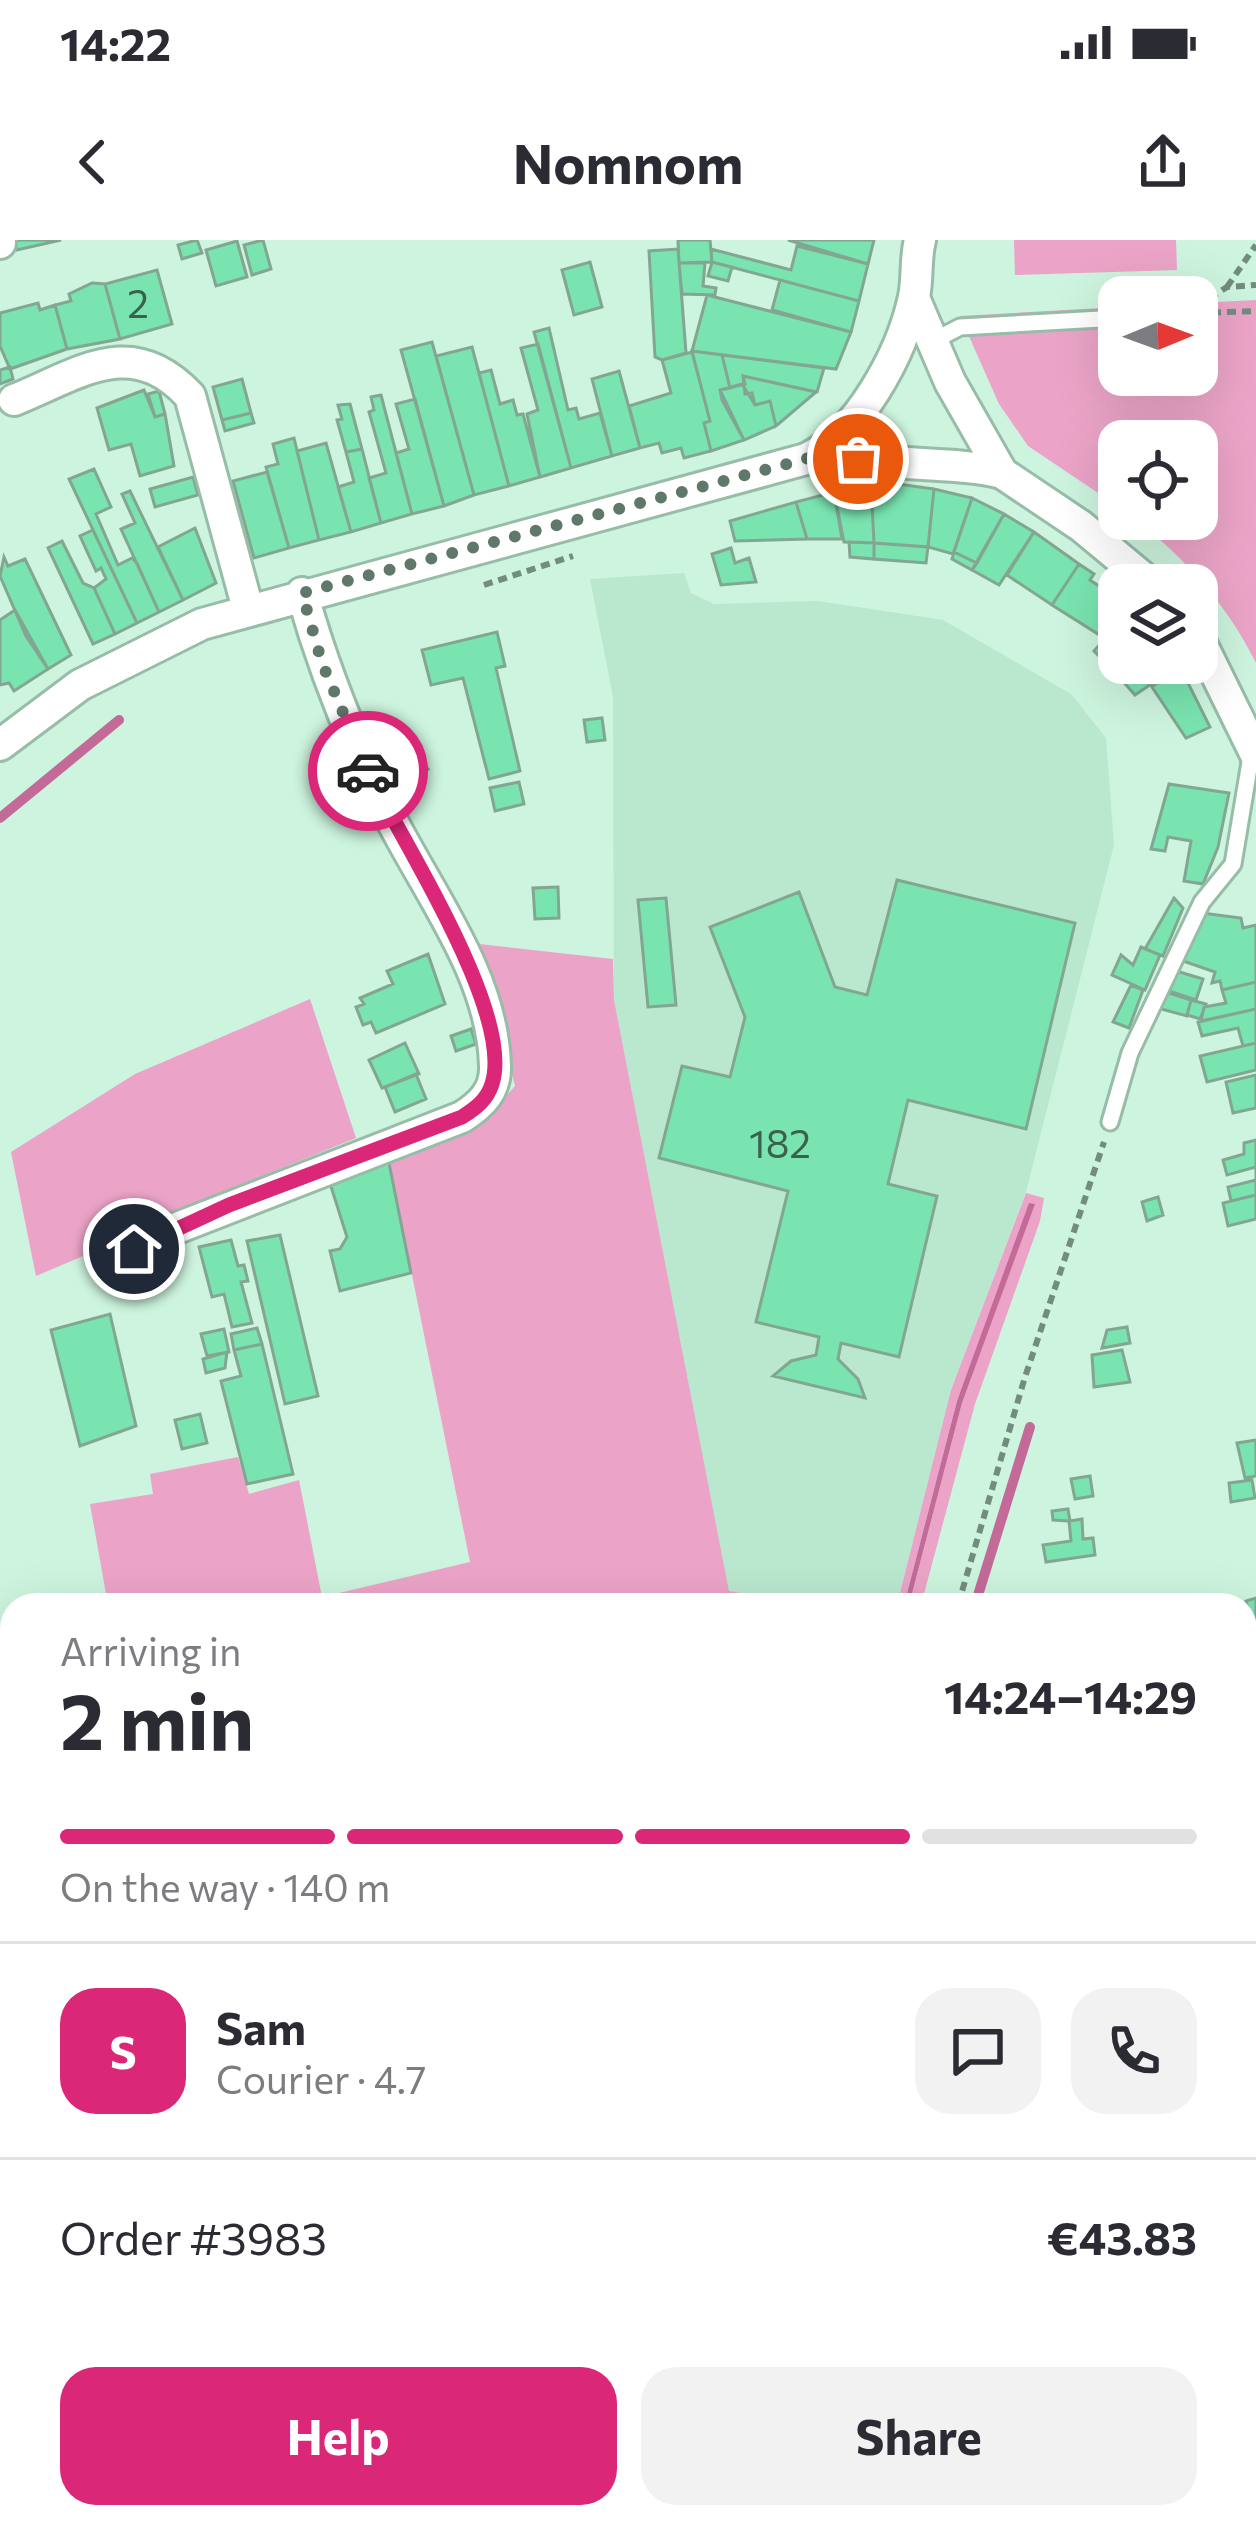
<!DOCTYPE html>
<meta charset="utf-8">
<style>
:root{--surface:#fff;--page:#f2f2f3;--text:#2b2b33;--muted:#7c7c81;--line:#e1e1e2;--accent:#db2777}
body{margin:0;font-family:Commissioner,sans-serif;background:var(--page);color:var(--text);height:100vh;display:flex;flex-direction:column;font-size:45px;white-space:nowrap}
*{box-sizing:border-box;margin:0}
p{font-size:39px;color:var(--muted)}
.icon{flex:none;width:66px;height:66px;fill:none;stroke:currentColor;stroke-width:2;stroke-linecap:round;stroke-linejoin:round}
.map{position:relative;flex:1;overflow:hidden}
.panel{position:absolute;left:0px;top:1353px;width:1257px;height:936px;display:flex;flex-direction:column;background:var(--surface);border-radius:36px 36px 0 0;box-shadow:0 12px 48px #0002}
.panel>*{flex:none}
.needle{width:78px;rotate:89deg}
.controls{position:absolute;left:1098px;top:36px;display:grid;gap:24px}
.controls a{display:grid;place-items:center;width:120px;height:120px;border-radius:24px;background:var(--surface);box-shadow:0 12px 48px #0002;font-size:60px}
.pin{position:absolute;display:grid;place-items:center;width:102px;height:102px;color:#fff;margin:-51px;border:6px solid #fff;border-radius:50%;box-shadow:0 3px 12px #0007}
.courier{position:absolute;display:grid;place-items:center;width:120px;height:120px;margin:-60px;border:9px solid #db2777;border-radius:50%;background:#fff;color:#222;box-shadow:0 3px 15px #0007}
.head em{font-style:normal;font-weight:700}
.head div{display:flex;flex-direction:column-reverse}
.head{display:flex;align-items:center;justify-content:space-between;height:204px;padding:0 60px}
h1{font-size:78px;font-weight:700;line-height:90px}
.bar{display:grid;grid-template-columns:repeat(4,1fr);gap:18px 12px;align-content:center;height:144px;padding:0 60px}
.bar i{height:15px;border-radius:9px;background:var(--line)}
.bar .current{background:var(--accent)}
.bar p{grid-column:span 4}
.line{display:flex;align-items:center;gap:30px;padding:0 60px;border-top:3px solid var(--line)}
.line div{flex:1}
.round{display:grid;place-items:center;flex:none;width:126px;height:126px;border-radius:36px;background:var(--page)}
.action{display:flex;gap:24px;margin-top:auto;padding:24px 60px}
.action a{flex:1;height:138px;border-radius:36px;background:var(--accent);color:#fff;font-size:48px;font-weight:700;line-height:138px;text-align:center}
.action a+a{background:var(--page);color:var(--text)}
.status{display:flex;justify-content:space-between;align-items:center;height:84px;padding:0 60px;background:var(--surface);direction:ltr}
.status svg{height:33px;fill:currentColor}
header{display:flex;justify-content:space-between;align-items:center;height:156px;padding:0 60px;background:var(--surface);font-size:54px;font-weight:700}
.map>svg:first-child{display:block}
.built{fill:#bae8cf}
.green{fill:#eba4c7}
.water{fill:#c36a99}
.lines{fill:none;stroke-linecap:round;stroke-linejoin:round}
.stream{stroke:#c36a99;stroke-width:10}
.building{fill:#79e4b0;stroke:#82a692;stroke-width:3}
.lane-casing{stroke:#97bca8;stroke-width:21}
.street-casing{stroke:#97bca8;stroke-width:36}
.path{stroke:#728c7d;stroke-width:6;stroke-dasharray:9 6;stroke-linecap:butt}
.lane{stroke:#fff;stroke-width:15}
.street{stroke:#fff;stroke-width:30}
.done{stroke:#60786a;stroke-width:12;stroke-dasharray:0 21.6}
.route{stroke:#db2777;stroke-width:15}
.labels{text-anchor:middle;stroke-width:9;stroke-linejoin:round;paint-order:stroke}
.number-label{font-size:39px;fill:#3b614d}
</style>
<div class="status"><b>14:22</b><svg viewBox="0 0 49 12"><path d="M0 12V9h3v3zM5 12V6h3v6zM10 12V3h3v9zM15 12V0h3v12zM26 1h20v11H26zM47 4h2v5h-2z"/></svg></div>
<header><svg class="icon" aria-label="back" viewBox="0 0 24 24"><path d="M15 5l-7 7 7 7"/></svg>Nomnom<svg class="icon" aria-label="share" viewBox="0 0 24 24"><path d="M12 15V3M7 8l5-5 5 5M5 13v7h14v-7"/></svg></header>
<div class="map">
<svg width="1256" height="2289" viewBox="0 0 1256 2289">
<rect width="100%" height="100%" fill="#cdf4de"/>
<!-- built -->
<path class="built" d="M684,333L691,353L714,364L818,361L943,380L1071,454L1106,498L1114,605L1026,952L951,1150L897,1365H815L729,1352L614,760L613,457L590,339Z"/>
<!-- green -->
<path class="green" d="M1014,0H1176L1177,30L1015,35Z
M1256,60V423C1228,366 1185,317 1134,279H1197V201H1119V267L1028,206L999,164L960,76L1119,67V135H1197V63Z
M480,704L613,719L614,760L729,1351L815,1365H108L90,1264L153,1254L150,1234L238,1217L249,1254L299,1240L322,1357L470,1322L389,921C442,902 478,889 515,846Z
M310,759L356,898L94,1004L95,1011L36,1036L11,912L135,834Z
M1026,953L1044,958L1040,981L975,1164L921,1365H909L962,1163L1034,965L957,1161L904,1365H897L951,1150Z
M46,2277H560L556,2289H45Z
M566,2277H725L721,2289H562Z"/>
<!-- water -->
<path class="water" d="M1029,963L1035,964L962,1163L909,1365H904L957,1161Z"/>
<g class="lines">
<!-- stream -->
<path class="stream" d="M0,578L119,480
M975,1365L1030,1187
M697,2289L700,2277"/>
</g>
<!-- building -->
<path class="building" d="M15,0H61L17,10Z
M197,0L202,13L182,19L178,5Z
M263,0L271,29L252,35L244,5Z
M678,0H710L712,22L679,23Z
M788,0H874L868,24Z
M237,1L247,37L216,46L206,10Z
M797,6L868,24L859,61L712,22L711,9L791,30Z
M678,9L686,113L662,120L655,117L649,11Z
M590,22L602,67L574,75L562,30Z
M712,22L732,27L728,41L708,36Z
M679,23H705L703,46L716,48L715,55L682,54Z
M157,30L172,84L120,99L105,44Z
M780,40L859,61L851,92L772,70Z
M92,43L105,44L120,99L67,109L55,65L71,61L69,54Z
M707,55L851,92L836,129L692,111Z
M38,63L40,70L55,65L67,109L10,129L0,106V73Z
M549,88L568,170L576,168L579,179L600,173L612,216L571,228L534,92Z
M432,102L474,255L444,266L401,110Z
M538,104L571,228L540,237L527,174L538,170L521,108Z
M472,107L509,246L474,255L436,116Z
M692,111L722,115L730,148L720,150L722,160L744,200L711,211L704,183L710,181Z
M692,112L710,181L704,183L711,211L684,218L681,208L662,213L659,203L640,208L629,166L671,153L662,120Z
M722,115L824,128L817,152L743,136L745,144L730,148Z
M10,127L13,139L0,144V130Z
M491,130L500,164L513,160L517,175L523,174L540,237L509,246L479,133Z
M619,131L640,208L612,216L592,139Z
M743,136L816,152L776,186L770,161L755,165L752,153L745,154Z
M242,139L251,173L222,180L213,147Z
M742,144L755,165L770,161L776,186L744,200L720,150Z
M144,150L155,177L165,174L174,226L140,236L131,204L109,210L97,168Z
M159,151L165,174L155,177L148,154Z
M381,155L412,274L381,283L369,238L386,233L369,172L374,170L371,157Z
M415,159L444,266L412,274L396,213L409,209L396,164Z
M350,164L362,209L346,212L337,180L342,179L338,165Z
M251,173L254,183L225,191L222,180Z
M294,198L319,300L289,308L266,227L278,224L273,204Z
M326,203L351,292L319,300L297,211Z
M362,209L381,283L351,292L338,247L354,242L346,212Z
M94,229L111,267L96,274L118,325L132,318L137,323L159,372L137,383L69,239Z
M267,232L289,308L254,318L233,241Z
M193,237L198,255L155,267L150,249Z
M898,244L934,249L928,307L874,303L871,245Z
M871,245L874,303L844,302L834,252Z
M934,249L972,258L953,314L928,307Z
M130,251L183,360L159,372L121,289L135,283L122,254Z
M834,252L842,299H807L796,262Z
M972,258L1004,274L977,323L954,312Z
M796,262L807,299L735,301L730,281Z
M1004,274L1034,292L999,345L972,330Z
M195,288L216,343L183,360L158,307Z
M93,290L137,383L115,394L94,348L106,339L101,328L96,331L80,296Z
M1034,292L1079,324L1052,365L1007,335Z
M62,301L83,343L94,348L115,394L93,404L48,308Z
M849,302L874,303V319L850,317Z
M874,303L928,307L926,323L874,319Z
M731,308L735,323L749,318L756,342L721,345L712,314Z
M954,312L977,323L972,330L952,319Z
M4,317L8,326L25,319L71,415L48,429L26,396L0,336Z
M1079,324L1094,334L1090,340L1117,358L1119,354L1098,394L1052,365Z
M1119,362V421L1111,428L1094,411L1104,400L1098,394Z
M15,370L48,429L14,451L9,443L0,445V380Z
M497,392L505,426L496,428L520,531L489,539L463,438L431,445L422,410Z
M1119,421L1177,423L1179,425L1135,455L1111,428Z
M1179,425L1210,487L1186,498L1152,447Z
M602,478L605,500L587,502L584,480Z
M400,506L405,511L409,508L428,529L407,547L385,519Z
M519,542L524,564L495,571L490,548Z
M1169,544L1229,553L1218,607L1203,644L1184,641L1191,601L1168,597L1165,611L1151,609Z
M897,640L1075,683L1026,889L908,860L888,944L937,956L899,1117L841,1103L838,1119L858,1139L865,1158L773,1136L791,1121L816,1115L819,1097L756,1082L788,951L659,918L682,826L730,837L745,777L710,687L799,652L835,747L867,755Z
M558,647L559,678L535,679L533,648Z
M666,658L676,765L648,767L638,660Z
M1174,658L1183,668L1163,716L1145,709Z
M1202,673L1241,678L1243,688L1256,685V742L1222,750L1220,741L1212,743L1215,732L1177,719Z
M1141,707L1160,715L1145,750L1112,735L1121,715L1133,725Z
M428,714L445,764L376,793L371,782L363,785L356,767L364,764L360,758L393,744L387,731Z
M1173,730L1203,739L1196,760L1166,750Z
M1256,742V769L1201,781L1204,767L1226,763L1222,750Z
M1131,745L1143,750L1129,788L1113,782Z
M1166,752L1191,760L1187,776L1161,769Z
M1191,760L1206,764L1200,779L1187,775Z
M1256,769V803L1243,806L1238,788L1202,796L1198,782Z
M471,789L476,804L456,811L451,796Z
M405,803L419,834L382,848L369,820Z
M1256,803V830L1207,842L1200,816Z
M416,834L426,859L395,872L385,847Z
M1256,835V868L1233,873L1226,842Z
M1256,900V927L1227,935L1223,920L1244,914V903Z
M389,923L411,1033L340,1051L330,1011L340,1009L347,997L328,937Z
M1256,927V955L1231,961L1228,947L1256,940Z
M1256,955V979L1228,986L1223,963Z
M1158,957L1163,975L1147,981L1142,962Z
M280,995L318,1156L285,1164L247,1001Z
M231,1000L238,1026L244,1025L248,1041L241,1042L252,1083L232,1087L224,1054L212,1057L199,1007Z
M110,1074L136,1186L80,1206L51,1090Z
M1127,1087L1130,1103L1102,1108L1107,1090Z
M257,1088L262,1104L234,1110L231,1094Z
M224,1089L229,1112L207,1116L201,1094Z
M262,1104L293,1234L247,1244L221,1141L241,1136L234,1110Z
M1122,1110L1130,1142L1094,1147L1092,1115Z
M227,1112L225,1128L206,1133L203,1119Z
M200,1174L207,1203L182,1209L175,1180Z
M1256,1200V1236L1245,1238L1237,1203Z
M1090,1236L1093,1256L1075,1259L1071,1239Z
M1252,1240L1255,1258L1231,1262L1229,1243Z
M1068,1269L1070,1281L1082,1279L1083,1299L1093,1298L1095,1315L1046,1322L1043,1305L1071,1301L1069,1281L1053,1280L1052,1271Z
M1256,1358V1391H1253L1246,1361Z
M1256,2049V2083L1245,2085V2051Z
M1248,2131L1255,2150L1245,2154V2132Z
M1245,2205L1256,2237V2281L1240,2287L1236,2277H1245Z
M866,2277H940L937,2289H901Z
M868,2277L901,2289H864Z
M1086,2277H1123L1127,2289H1082Z
M1123,2277H1169L1173,2289H1127Z
M1169,2277H1202L1206,2289H1173Z
M1202,2277H1236L1240,2287L1206,2289Z"/>
<g class="lines">
<!-- lane casing -->
<g class="lane-casing">
<path id="lane" d="M935,100L960,87L1119,78
M1110,882L1130,813L1202,662L1233,624L1252,510"/>
</g>
<!-- street casing -->
<g class="street-casing">
<path id="street" d="M0,1V3
M914,58L950,142L1002,233L1081,286L1152,345
M14,160C81,133 131,93 190,156L248,369
M833,206C882,231 947,219 1002,233
M1197,395L1256,515
M0,505L80,445L202,384L806,219C859,194 902,113 914,57C918,38 915,19 920,0
M121,1027L134,1009L159,995L462,877C481,865 496,851 495,826C493,735 428,653 389,575C353,503 324,431 302,353
M1245,1679L1256,1677
M1245,2113L1256,2112
M1011,2289L1015,2277"/>
</g>
<!-- path -->
<path class="path" d="M1227,47L1256,5
M1197,67L1227,47L1256,45
M1197,73L1256,71
M484,345L573,316
M958,1365L1025,1137L1104,902
M673,2289L677,2277"/>
<!-- lane -->
<use href="#lane" class="lane"/>
<!-- street -->
<use href="#street" class="street"/>
</g>
<g class="lines">
<!-- done -->
<path class="done" d="M368,531L322,423L302,353L806,219L833,206L858,219"/>
<!-- route -->
<path class="route" d="M134,1009L229,965L462,877C476,868 487,860 492,844C515,773 400,599 368,531"/>
</g>
<g class="labels">
<!-- number labels -->
<g class="number-label">
<text x="138" y="78">2</text>
<text x="780" y="918">182</text>
</g>
</g>
</svg>
<div class="controls">
<a><svg class="needle" viewBox="-14 -14 28 28"><path d="M0-13l5 13h-10z" fill="#e53935"/><path d="M0 13l5-13h-10z" fill="#7c7c81"/></svg></a>
<a><svg class="icon" aria-label="locate" viewBox="0 0 24 24"><circle cx="12" cy="12" r="6"/><path d="M12 2v4M12 18v4M2 12h4M18 12h4"/></svg></a>
<a><svg class="icon" aria-label="layers" viewBox="0 0 24 24"><path d="M12 4l9 5-9 5-9-5zM3 14l9 5 9-5"/></svg></a>
</div>
<div class="pin" style="left:858px;top:219px;background:#ea580c"><svg class="icon" aria-label="bag" viewBox="0 0 24 24"><path d="M5 8h14l-1 12H6zM9 8a3 3 0 0 1 6 0"/></svg></div>
<div class="pin" style="left:134px;top:1009px;background:#1f2937"><svg class="icon" aria-label="home" viewBox="0 0 24 24"><path d="M3 11l9-7 9 7M6 9v11h12V9"/></svg></div>
<div class="courier" style="left:368px;top:531px"><svg class="icon" aria-label="car" viewBox="0 0 24 24"><path d="M5 17H2v-5l4-1 3-4h7l3 4 3 1v5h-3M9 17h6M6 11h13"/><circle cx="7" cy="17" r="2"/><circle cx="17" cy="17" r="2"/></svg></div>
<section class="panel">
<div class="head"><div><h1>2 min</h1><p>Arriving in</p></div><em>14:24–14:29</em></div>
<div class="bar"><i class="current"></i><i class="current"></i><i class="current"></i><i></i><p>On the way · 140 m</p></div>
<div class="line" style="height:216px"><b class="round" style="background:var(--accent);color:#fff">S</b><div><b>Sam</b><p>Courier · 4.7</p></div><a class="round"><svg class="icon" aria-label="chat" viewBox="0 0 24 24"><path d="M4 5h16v11H9l-5 4z"/></svg></a><a class="round"><svg class="icon" aria-label="phone" viewBox="0 0 24 24"><path d="M5 4h4l2 5-3 2q2 4 5 5l2-3 5 2v4C11 20 4 13 5 4z"/></svg></a></div>
<div class="line" style="height:156px"><div>Order #3983</div><b>€43.83</b></div>
<div class="action"><a>Help</a><a>Share</a></div>
</section>
</div>
